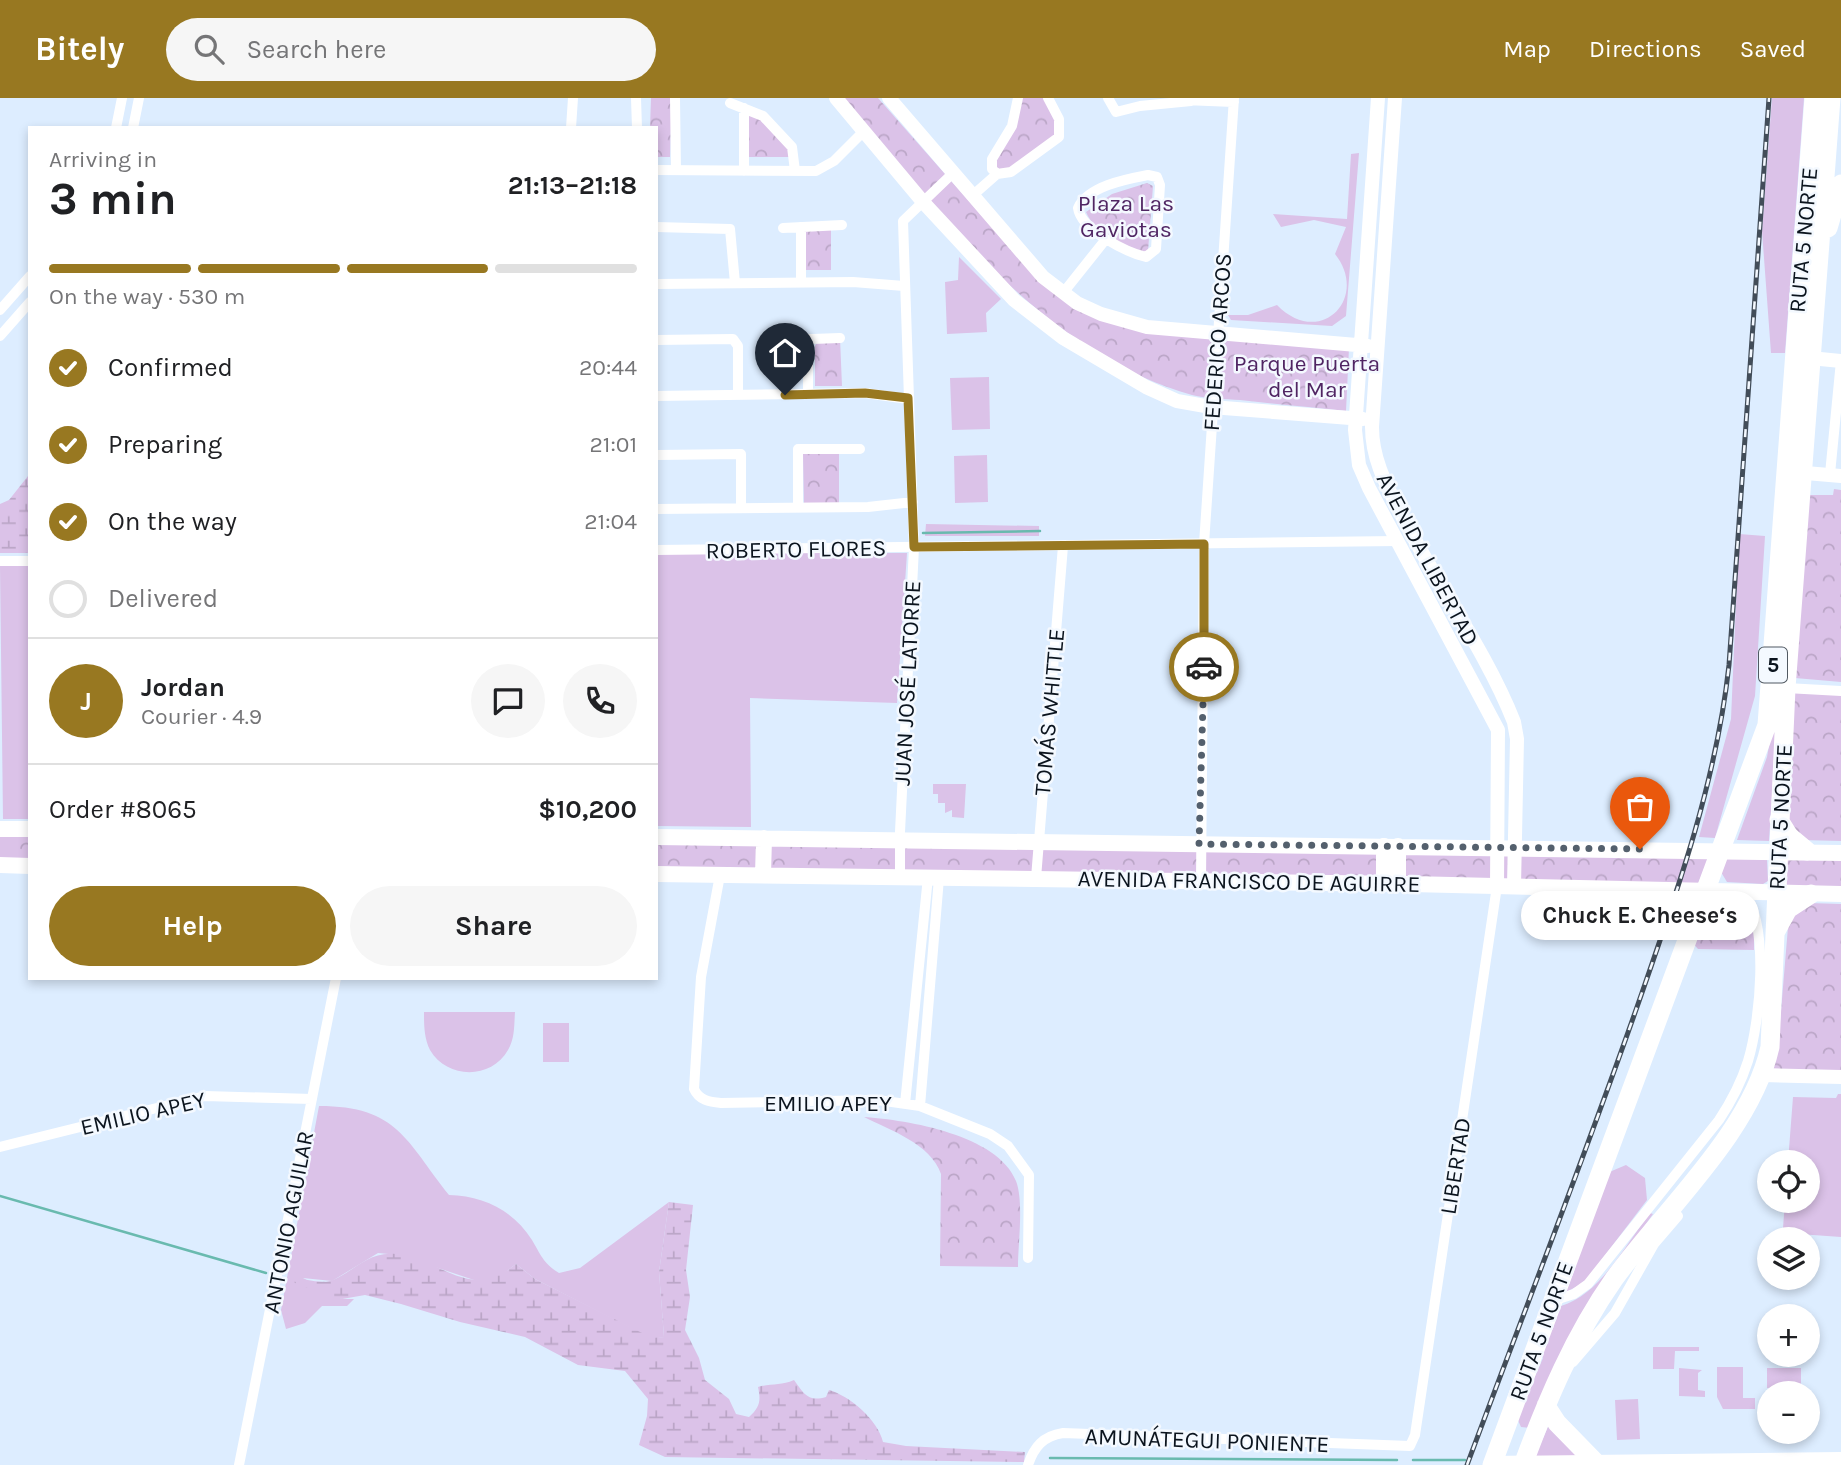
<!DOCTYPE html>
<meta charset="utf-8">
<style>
:root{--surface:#fff;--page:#f6f6f6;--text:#202124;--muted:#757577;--line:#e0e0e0;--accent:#987821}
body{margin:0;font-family:Karla,sans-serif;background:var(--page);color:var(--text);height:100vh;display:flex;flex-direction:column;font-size:26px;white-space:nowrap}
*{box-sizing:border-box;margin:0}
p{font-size:23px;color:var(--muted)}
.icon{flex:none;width:38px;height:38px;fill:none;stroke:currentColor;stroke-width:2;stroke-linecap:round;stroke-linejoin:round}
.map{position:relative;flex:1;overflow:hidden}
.drawer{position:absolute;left:28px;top:28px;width:630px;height:854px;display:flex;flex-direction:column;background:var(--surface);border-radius:0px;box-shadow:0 4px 10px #0003}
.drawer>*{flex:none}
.buttons{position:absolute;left:1757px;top:1052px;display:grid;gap:14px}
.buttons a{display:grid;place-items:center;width:63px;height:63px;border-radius:50%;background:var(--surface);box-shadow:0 4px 10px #0003;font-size:35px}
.pin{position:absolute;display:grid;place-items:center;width:60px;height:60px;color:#fff;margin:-72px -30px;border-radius:50% 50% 50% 0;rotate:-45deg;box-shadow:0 0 7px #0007}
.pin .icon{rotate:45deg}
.courier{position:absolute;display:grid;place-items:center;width:70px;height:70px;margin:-35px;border:5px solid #987821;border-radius:50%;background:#fff;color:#222;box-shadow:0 2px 9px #0007}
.bubble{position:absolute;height:49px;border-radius:24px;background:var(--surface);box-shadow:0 4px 10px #0003;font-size:23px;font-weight:700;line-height:49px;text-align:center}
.overview em{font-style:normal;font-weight:700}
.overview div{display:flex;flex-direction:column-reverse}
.overview{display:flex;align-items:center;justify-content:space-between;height:119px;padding:0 21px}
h1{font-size:46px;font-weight:700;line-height:52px}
.bar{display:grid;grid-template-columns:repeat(4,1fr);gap:10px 7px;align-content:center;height:84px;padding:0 21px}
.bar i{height:9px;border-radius:5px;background:var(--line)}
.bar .current{background:var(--accent)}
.bar p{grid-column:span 4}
.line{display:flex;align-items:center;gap:18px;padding:0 21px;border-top:2px solid var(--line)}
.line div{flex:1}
.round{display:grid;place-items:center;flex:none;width:74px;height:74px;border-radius:37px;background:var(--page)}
ol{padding:0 21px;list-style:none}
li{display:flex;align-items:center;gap:21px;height:77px}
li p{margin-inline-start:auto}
li .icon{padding:7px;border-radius:50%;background:var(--accent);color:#fff;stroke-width:4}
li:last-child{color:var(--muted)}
li i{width:38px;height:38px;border:4px solid var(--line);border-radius:50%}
.primary-button{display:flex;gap:14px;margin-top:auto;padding:14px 21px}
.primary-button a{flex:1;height:80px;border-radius:42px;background:var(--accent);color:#fff;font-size:28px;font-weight:700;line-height:80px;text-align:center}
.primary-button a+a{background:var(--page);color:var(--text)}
header{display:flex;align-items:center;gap:42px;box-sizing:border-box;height:98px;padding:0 35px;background:var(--accent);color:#fff}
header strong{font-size:33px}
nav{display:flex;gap:38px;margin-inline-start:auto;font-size:24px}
.search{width:490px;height:63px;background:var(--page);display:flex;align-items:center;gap:18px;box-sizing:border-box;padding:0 24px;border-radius:38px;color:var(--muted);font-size:26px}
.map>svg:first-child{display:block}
.green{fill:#dbc2e8}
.forest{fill:url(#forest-crowns)}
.wetland{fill:url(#wetland-marsh)}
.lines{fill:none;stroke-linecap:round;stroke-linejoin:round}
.stream{stroke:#69baaf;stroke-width:2.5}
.street{stroke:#fff;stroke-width:10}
.secondary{stroke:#fff;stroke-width:14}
.primary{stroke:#fff;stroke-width:16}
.highway{stroke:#fff;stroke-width:19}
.rail-casing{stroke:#424d59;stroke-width:5}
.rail{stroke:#f4f9ff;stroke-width:2.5;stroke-dasharray:8;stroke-linecap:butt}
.done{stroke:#54606d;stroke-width:7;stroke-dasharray:0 12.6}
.route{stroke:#987821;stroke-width:9}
.labels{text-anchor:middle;stroke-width:5;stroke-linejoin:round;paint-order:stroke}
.shield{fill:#f4f9ff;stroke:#515962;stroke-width:2}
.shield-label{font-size:21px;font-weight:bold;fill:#0b141e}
.park-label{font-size:23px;fill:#502563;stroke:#f4f9ff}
.street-label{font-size:23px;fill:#0b141e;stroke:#f4f9ff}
</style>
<header>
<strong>Bitely</strong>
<div class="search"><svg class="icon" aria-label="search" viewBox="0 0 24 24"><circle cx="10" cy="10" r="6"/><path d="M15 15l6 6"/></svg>Search here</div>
<nav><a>Map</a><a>Directions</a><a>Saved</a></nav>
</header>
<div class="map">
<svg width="1841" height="1367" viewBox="0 0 1841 1367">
<defs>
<pattern id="forest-crowns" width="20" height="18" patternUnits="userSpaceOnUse" patternTransform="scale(1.75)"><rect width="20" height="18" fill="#dbc2e8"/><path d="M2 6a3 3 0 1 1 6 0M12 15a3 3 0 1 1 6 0" fill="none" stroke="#bba6c7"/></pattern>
<pattern id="wetland-marsh" width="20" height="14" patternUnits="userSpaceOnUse" patternTransform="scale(1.75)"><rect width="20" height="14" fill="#dbc2e8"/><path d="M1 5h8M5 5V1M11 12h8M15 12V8" fill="none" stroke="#bba6c7"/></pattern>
</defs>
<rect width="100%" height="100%" fill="#ddedff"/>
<!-- green -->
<path class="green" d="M1772,0H1804L1785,255H1771L1762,133Z
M1359,55L1346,218L1332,228L1231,222L1228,217H1248L1277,207C1320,251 1370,200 1335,156L1346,129L1314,122L1281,129L1273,116L1347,121L1351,56Z
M959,159L1001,201L986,215L987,234L947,236L945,184L958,182Z
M989,279L990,331L952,332L950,280Z
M987,357L988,404L955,405L954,358Z
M926,426L1039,428V438H925Z
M1739,436L1765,438L1755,598L1715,740L1699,739L1731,621Z
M656,455H907L897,605L750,600L751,729L656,728Z
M30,467V721H3L0,468Z
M1774,620L1777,621L1769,743L1737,742L1767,659Z
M933,686H966L964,720L952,719V712L945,715V705H938V696H933Z
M1727,760L1767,761L1768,783L1763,786L1727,784L1721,774Z
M424,914H515C514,928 515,940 508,952C491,982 447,981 430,952C424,940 424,927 424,914Z
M543,925H569V964H543Z
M1838,996H1841V1139L1799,1136L1796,1132L1783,1130L1785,1103L1808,1102V1064H1788L1793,999L1836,1000Z
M319,1008C398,1008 406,1043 449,1097C483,1098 513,1112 532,1142C541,1157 543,1165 559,1175L580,1170L669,1104L659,1174L664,1239L652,1241L535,1181L516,1166L499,1179L480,1184L399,1157L378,1155L332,1183L303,1180L342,1201H354L347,1208H322L305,1225L286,1231L281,1212Z
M1626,1067L1645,1080L1647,1102L1584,1185L1562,1196L1607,1075Z
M1650,1115L1653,1116L1616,1168L1530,1330L1521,1329L1517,1320L1543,1260L1540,1254L1561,1208C1601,1196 1625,1147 1650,1115Z
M1653,1249H1699V1253H1675L1674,1271H1653Z
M1717,1269H1743V1300H1755V1311H1723L1717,1299Z
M1679,1270L1702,1272L1698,1275V1292L1705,1293V1299L1679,1298Z
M1767,1270H1801V1288L1767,1290Z
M1638,1301L1640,1341L1617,1342L1615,1302Z
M1550,1324L1584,1360L1534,1361Z"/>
<!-- forest -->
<path class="forest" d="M651,0H672L670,59H656V30H650Z
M839,0H878L1035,178L1093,219L1349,250L1346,313C1311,309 1275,306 1240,302C1225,301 1207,301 1192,297C1042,255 938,112 839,0Z
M1021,0H1045L1056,22V38L1009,72L998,73L995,62Z
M746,13L755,16L790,50L789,59H746Z
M1147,85L1153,88L1148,153L1145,155C1125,147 1095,136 1086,114L1112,96Z
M831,129V172H804L803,131Z
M840,240L842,288H815V248L819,241Z
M803,356H839V405L804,406Z
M1834,391L1841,392V584L1795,580L1806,397H1833Z
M1790,592L1841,596V743L1801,742L1785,725Z
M0,733L30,734V764H0Z
M656,742L1710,756L1698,786L656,772Z
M1785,761L1841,762V789H1785Z
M1710,799C1757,801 1754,806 1754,852L1698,851L1691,843Z
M1809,805L1841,806V975H1776L1773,970L1779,937L1788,829L1793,814Z
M864,1019C908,1022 998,1037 1016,1083C1024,1104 1018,1145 1018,1169L940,1168L941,1076C931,1046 890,1032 864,1019Z"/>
<!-- wetland -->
<path class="wetland" d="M28,378L30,455H0V406L9,402Z
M669,1104L693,1107L686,1172L690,1199L685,1232L699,1260L705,1282L729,1301L736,1316L749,1319C760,1309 761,1303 758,1289C772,1285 781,1288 794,1282C804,1296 808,1304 826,1299L829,1292C850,1298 878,1322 883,1344L906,1348L1025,1354L1024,1364L665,1359L639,1347L647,1318L648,1301L625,1273L578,1267L525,1239L460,1224L401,1206L365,1197L342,1201L325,1197L295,1185L291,1179C302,1180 323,1187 333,1182C356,1172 368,1153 396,1156C445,1162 468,1204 516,1166L535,1181L652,1240L664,1239L659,1174Z"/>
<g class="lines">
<!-- stream -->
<path class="stream" d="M923,435L1040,433
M0,1098L266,1175
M1050,1360L1397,1362
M1413,1362H1465"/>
<!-- street -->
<path class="street" d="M636,0L637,30
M675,0L676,72
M1018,0L1012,28L992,61V71L997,76L1011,74L1059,39V21L1048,0
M1108,0L1116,14L1140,8L1191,3
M1184,2L1234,4
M730,5L763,18L792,49L795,73
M116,30L122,0
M133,30L139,0
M571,30L573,0
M656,72L816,73L834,63L864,33
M744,73V10
M1148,77L1157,79L1160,87L1156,151L1146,159C1126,154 1081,132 1078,110C1088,88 1127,81 1148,77Z
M972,98L997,76
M656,129L730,131L735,185
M801,129V185
M783,130L842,127
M656,186L853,184L904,188
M1063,195L1106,141
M0,212L30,178
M0,238L30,204
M656,242L733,241L738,248V297
M784,242L840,240
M808,242V296
M656,298L865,295L908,301
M656,357L741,356V410
M1830,376L1841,263
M798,410V351H860
M656,411L868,409L913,404
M656,452L1398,443
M0,463H30
M1786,590L1841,593
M720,777L701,879L694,991C699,1002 709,1004 721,1005L878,1002L920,1008L990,1036L1008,1048L1029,1077L1028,1160
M900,779V734L914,449L903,123L952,76
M1036,780L1063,448
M1201,783L1204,446L1234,0
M905,1006L928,779
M920,1008L939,780
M0,1049L205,998L312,1001
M1552,1203L1574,1196L1588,1186L1719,1022C1731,1004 1741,985 1748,963C1760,923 1770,829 1744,794
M1573,1264L1615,1215L1654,1146L1678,1118
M239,1367L336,880
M1028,1367C1034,1349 1043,1338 1063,1335L1410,1348L1415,1337L1497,788"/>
<!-- secondary -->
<path class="secondary" d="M836,0L923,104L1014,202L1063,240L1146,289L1177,303L1211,309L1363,321
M889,0L1043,179L1077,205L1101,216L1147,229L1368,248
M1378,0L1355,332L1359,367L1369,390L1498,632L1497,788
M1395,0L1372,329C1372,363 1388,390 1403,420C1437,486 1487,555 1514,624L1517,641L1514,788
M1810,260L1841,263
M1794,374L1841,378
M1763,977L1841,979"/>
<!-- primary -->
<path class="primary" d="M0,731H30
M656,739L1841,755
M1398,748V786
M0,767L30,768
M656,776L1410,786L1841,796
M763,777L764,740
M1384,785V748
M1493,1366L1841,1362"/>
<!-- highway -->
<path class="highway" d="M1828,130L1841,86
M1779,722L1789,738L1807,753
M1776,833L1788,811L1811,796
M1546,1308L1557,1325L1596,1365
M1492,1367L1767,627L1814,0
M1523,1367C1547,1302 1574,1238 1614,1181C1665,1111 1751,1034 1770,949L1786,590L1831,0"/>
<!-- rail casing -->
<g class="rail-casing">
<path id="rail" d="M1467,1367C1524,1214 1583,1063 1637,909C1676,797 1716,686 1729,567L1769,0"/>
</g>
<!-- rail -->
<use href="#rail" class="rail"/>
</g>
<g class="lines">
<!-- done -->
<path class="done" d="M1204,569L1199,746L1640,751"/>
<!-- route -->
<path class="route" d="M785,297L865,295L908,300L914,449L1204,446V569"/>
</g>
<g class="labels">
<!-- shield labels -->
<rect class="shield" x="1759" y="549.5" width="28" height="35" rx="5"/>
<g class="shield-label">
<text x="1773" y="574">5</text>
</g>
<!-- park labels -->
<g class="park-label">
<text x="1126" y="113">Plaza Las<tspan x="1126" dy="26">Gaviotas</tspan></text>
<text x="1307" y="273">Parque Puerta<tspan x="1307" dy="26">del Mar</tspan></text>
</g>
<!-- street labels -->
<g class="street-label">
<text transform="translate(1803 142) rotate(-85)" y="8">RUTA 5 NORTE</text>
<text transform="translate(1217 244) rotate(-86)" y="8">FEDERICO ARCOS</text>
<text transform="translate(796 451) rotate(-1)" y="8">ROBERTO FLORES</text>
<text transform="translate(1428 461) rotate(62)" y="8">AVENIDA LIBERTAD</text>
<text transform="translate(907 585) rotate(-87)" y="8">JUAN JOSÉ LATORRE</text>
<text transform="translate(1049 614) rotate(-85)" y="8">TOMÁS WHITTLE</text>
<text transform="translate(1780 719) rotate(-87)" y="8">RUTA 5 NORTE</text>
<text transform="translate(1249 783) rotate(1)" y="8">AVENIDA FRANCISCO DE AGUIRRE</text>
<text x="828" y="1013">EMILIO APEY</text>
<text transform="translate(143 1015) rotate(-13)" y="8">EMILIO APEY</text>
<text transform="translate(1455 1068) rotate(-81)" y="8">LIBERTAD</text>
<text transform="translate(288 1124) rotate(-79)" y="8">ANTONIO AGUILAR</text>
<text transform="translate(1541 1233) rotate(-70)" y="8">RUTA 5 NORTE</text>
<text transform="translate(1207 1342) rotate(2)" y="8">AMUNÁTEGUI PONIENTE</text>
</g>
</g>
</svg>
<div class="buttons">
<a><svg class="icon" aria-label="locate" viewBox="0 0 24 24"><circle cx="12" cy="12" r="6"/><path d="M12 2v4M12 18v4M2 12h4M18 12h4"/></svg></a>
<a><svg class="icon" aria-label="layers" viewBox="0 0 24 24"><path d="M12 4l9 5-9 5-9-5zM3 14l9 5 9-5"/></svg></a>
<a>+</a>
<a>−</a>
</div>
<div class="pin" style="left:1640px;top:751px;background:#ea580c"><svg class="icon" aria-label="bag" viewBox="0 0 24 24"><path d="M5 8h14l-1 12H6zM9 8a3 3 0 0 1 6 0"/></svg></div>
<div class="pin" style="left:785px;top:297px;background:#1f2937"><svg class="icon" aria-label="home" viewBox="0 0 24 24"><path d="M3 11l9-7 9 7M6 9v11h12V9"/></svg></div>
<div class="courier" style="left:1204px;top:569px"><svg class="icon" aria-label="car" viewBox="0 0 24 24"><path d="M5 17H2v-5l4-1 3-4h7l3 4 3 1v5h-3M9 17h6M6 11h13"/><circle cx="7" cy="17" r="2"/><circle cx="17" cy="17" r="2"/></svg></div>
<div class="bubble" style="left:1521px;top:793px;width:238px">Chuck E. Cheese‘s</div>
<section class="drawer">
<div class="overview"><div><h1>3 min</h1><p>Arriving in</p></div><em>21:13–21:18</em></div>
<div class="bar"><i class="current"></i><i class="current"></i><i class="current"></i><i></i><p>On the way · 530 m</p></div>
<ol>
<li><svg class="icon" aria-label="check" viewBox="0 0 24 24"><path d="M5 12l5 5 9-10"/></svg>Confirmed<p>20:44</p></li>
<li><svg class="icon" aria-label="check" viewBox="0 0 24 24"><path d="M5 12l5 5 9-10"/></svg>Preparing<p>21:01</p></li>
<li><svg class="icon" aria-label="check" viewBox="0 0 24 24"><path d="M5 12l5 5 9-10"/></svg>On the way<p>21:04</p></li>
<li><i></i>Delivered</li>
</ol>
<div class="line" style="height:126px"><b class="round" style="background:var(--accent);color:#fff">J</b><div><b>Jordan</b><p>Courier · 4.9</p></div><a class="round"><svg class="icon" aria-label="chat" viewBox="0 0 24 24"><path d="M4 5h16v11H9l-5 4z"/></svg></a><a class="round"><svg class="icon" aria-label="phone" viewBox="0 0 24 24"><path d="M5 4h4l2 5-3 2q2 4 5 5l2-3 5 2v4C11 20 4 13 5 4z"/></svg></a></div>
<div class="line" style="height:91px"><div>Order #8065</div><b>$10,200</b></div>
<div class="primary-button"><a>Help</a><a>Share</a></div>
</section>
</div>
